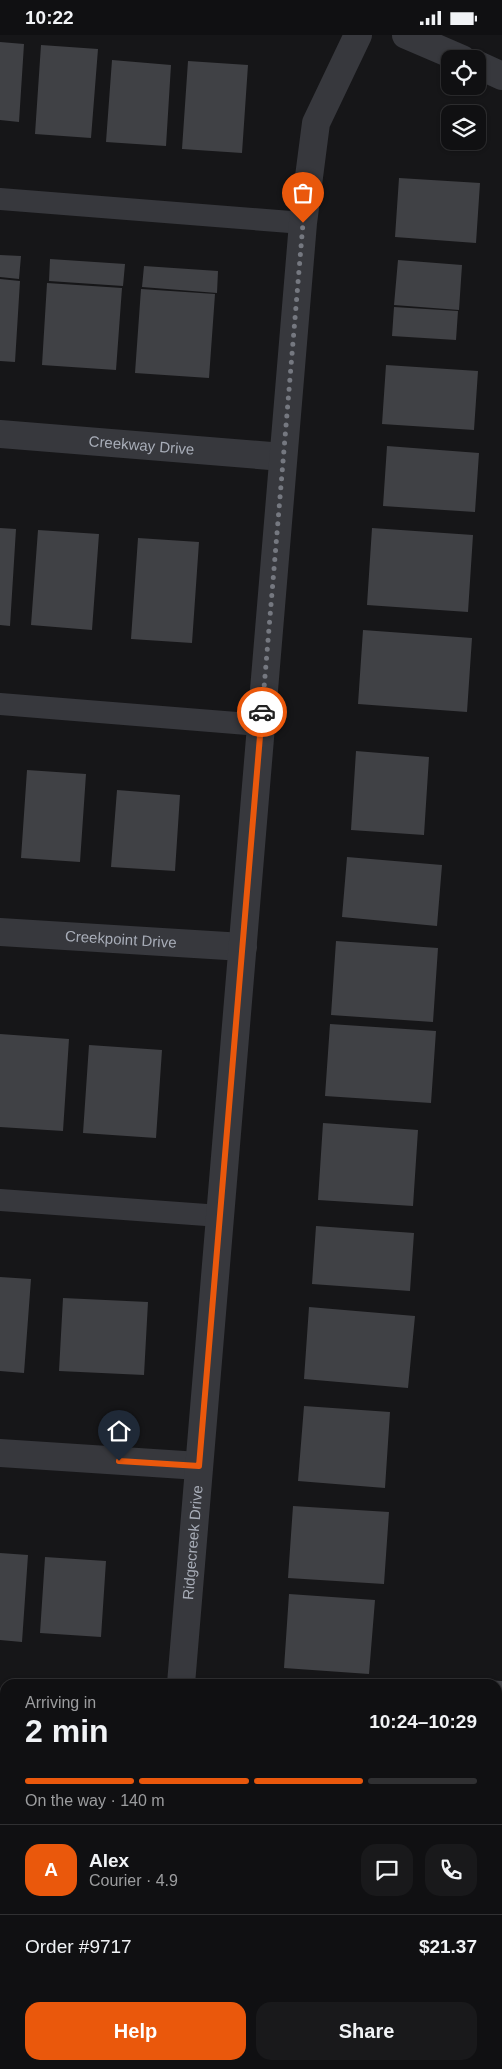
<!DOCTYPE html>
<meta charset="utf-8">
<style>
:root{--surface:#101012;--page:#19191b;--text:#f1f3f6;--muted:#9c9d9f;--line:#303032;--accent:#ea580c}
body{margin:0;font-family:Arial,sans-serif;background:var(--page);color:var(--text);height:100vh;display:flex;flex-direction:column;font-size:19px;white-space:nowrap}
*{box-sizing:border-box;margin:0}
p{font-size:16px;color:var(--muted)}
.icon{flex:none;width:28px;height:28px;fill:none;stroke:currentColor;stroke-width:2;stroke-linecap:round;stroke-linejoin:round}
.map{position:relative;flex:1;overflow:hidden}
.panel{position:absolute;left:0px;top:1644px;width:502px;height:391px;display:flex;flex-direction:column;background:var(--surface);border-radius:15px 15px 0 0;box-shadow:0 1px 4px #0004,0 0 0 1px var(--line)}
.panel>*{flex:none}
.tools{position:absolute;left:441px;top:15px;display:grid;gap:10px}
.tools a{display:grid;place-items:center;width:45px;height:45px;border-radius:10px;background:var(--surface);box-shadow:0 1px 4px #0004,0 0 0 1px var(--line);font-size:25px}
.pin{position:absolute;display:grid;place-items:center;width:42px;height:42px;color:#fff;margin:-51px -21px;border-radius:50% 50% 50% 0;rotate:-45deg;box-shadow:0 0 5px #0007}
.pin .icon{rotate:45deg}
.courier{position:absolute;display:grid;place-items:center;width:50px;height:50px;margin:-25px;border:4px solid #ea580c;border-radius:50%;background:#fff;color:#222;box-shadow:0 1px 6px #0007}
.headline em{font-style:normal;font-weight:800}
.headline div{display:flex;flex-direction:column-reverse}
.headline{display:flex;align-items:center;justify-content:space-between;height:85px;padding:0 25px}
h1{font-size:32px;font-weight:800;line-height:38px}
.bar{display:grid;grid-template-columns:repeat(4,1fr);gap:8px 5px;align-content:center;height:60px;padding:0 25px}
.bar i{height:6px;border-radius:4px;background:var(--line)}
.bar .selected{background:var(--accent)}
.bar p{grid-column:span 4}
.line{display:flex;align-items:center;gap:12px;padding:0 25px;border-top:1px solid var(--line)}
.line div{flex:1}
.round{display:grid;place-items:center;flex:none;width:52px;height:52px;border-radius:15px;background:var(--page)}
.cta{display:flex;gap:10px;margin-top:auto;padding:10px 25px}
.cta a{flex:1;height:58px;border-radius:15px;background:var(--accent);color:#fff;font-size:20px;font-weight:800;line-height:58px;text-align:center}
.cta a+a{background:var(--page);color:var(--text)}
.status{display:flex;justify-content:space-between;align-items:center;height:35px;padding:0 25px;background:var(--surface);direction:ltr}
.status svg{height:14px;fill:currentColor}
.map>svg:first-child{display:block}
.building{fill:#404145}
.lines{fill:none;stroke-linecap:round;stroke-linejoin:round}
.service{stroke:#37383d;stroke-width:22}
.minor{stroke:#37383d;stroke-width:28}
.done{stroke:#757880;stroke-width:5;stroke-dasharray:0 9}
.route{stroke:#ea580c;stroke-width:6}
.labels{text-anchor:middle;stroke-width:4;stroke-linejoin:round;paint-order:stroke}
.street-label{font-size:15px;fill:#a8adb8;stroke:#111113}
</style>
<div class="status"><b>10:22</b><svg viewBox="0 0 49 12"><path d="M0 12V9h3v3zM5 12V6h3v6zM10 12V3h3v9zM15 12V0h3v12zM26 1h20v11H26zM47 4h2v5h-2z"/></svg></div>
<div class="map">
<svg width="502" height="2034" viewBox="0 0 502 2034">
<rect width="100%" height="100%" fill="#161618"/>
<!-- building -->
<path class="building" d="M0,7L24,9L19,87L0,85Z
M41,10L98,14L91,103L35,99Z
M112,25L171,30L166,111L106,107Z
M188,26L248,30L242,118L182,114Z
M399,143L480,148L476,208L395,202Z
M0,220L21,221L19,244L0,242Z
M50,224L125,229L123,251L49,246Z
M398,225L462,230L459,275L394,270Z
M144,231L218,236L217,258L142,252Z
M0,244L20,246L15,327L0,326Z
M47,248L122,253L116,335L42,330Z
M141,254L215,259L209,343L135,338Z
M394,272L458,276L456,305L392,301Z
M386,330L478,336L474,395L382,389Z
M387,411L479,418L475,477L383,471Z
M0,493L16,494L10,591L0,590Z
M372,493L473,500L468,577L367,570Z
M38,495L99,499L92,595L31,590Z
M138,503L199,507L192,608L131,604Z
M363,595L472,603L467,677L358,669Z
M356,716L429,722L424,800L351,795Z
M27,735L86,739L80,827L21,823Z
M117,755L180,760L175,836L111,832Z
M347,822L442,830L437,891L342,882Z
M336,906L438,913L433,987L331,980Z
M330,989L436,996L431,1068L325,1061Z
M0,999L69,1004L63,1096L0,1092Z
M89,1010L162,1015L156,1103L83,1098Z
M323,1088L418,1095L413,1171L318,1165Z
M316,1191L414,1198L410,1256L312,1249Z
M0,1242L31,1244L24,1338L0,1336Z
M63,1263L148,1267L144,1340L59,1336Z
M309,1272L415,1281L408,1353L304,1344Z
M304,1371L390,1377L385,1453L298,1446Z
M293,1471L389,1477L384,1549L288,1543Z
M0,1518L28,1520L22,1607L0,1605Z
M45,1522L106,1526L101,1602L40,1598Z
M289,1559L375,1565L369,1639L284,1633Z
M452,1643L502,1646V1723H498V1649H452Z
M0,1827H5V1903L0,1902Z
M0,1916H5V1987H0Z
M0,2030L36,2033V2034H0Z
M245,2030H339V2034H245Z"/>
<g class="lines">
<!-- service -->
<path class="service" d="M0,164L303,188
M0,669L261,690
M0,1165L220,1181
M0,1688H5"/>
<!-- minor -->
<g class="minor">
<path d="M406,0L462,24"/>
<path d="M478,30L502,41"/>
<path id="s1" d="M0,399L283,422"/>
<path id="s2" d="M0,897L243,912"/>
<path d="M0,1418L199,1431"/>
<path id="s3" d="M181,1649L303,188L316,88L358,0"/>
<path d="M149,2034V2030"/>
</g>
</g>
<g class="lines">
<!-- done -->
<path class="done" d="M262,677L303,188"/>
<!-- route -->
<path class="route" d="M119,1426L199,1431L262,677"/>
</g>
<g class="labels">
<!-- street labels -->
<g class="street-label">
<text dy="5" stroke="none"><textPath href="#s1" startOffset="142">Creekway Drive</textPath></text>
<text dy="5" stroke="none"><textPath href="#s2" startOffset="121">Creekpoint Drive</textPath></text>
<text dy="5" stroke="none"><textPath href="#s3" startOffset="142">Ridgecreek Drive</textPath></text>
</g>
</g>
</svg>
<div class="tools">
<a><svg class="icon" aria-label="locate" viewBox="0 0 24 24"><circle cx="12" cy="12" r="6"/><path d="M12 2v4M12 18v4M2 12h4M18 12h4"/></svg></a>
<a><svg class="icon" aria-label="layers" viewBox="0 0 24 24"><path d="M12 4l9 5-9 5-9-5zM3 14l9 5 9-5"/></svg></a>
</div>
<div class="pin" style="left:303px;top:188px;background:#ea580c"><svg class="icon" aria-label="bag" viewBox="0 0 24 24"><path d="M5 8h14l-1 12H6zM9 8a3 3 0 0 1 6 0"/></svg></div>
<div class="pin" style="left:119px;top:1426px;background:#1f2937"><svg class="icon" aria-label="home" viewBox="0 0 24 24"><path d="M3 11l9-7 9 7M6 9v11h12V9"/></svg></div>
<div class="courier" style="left:262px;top:677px"><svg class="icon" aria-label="car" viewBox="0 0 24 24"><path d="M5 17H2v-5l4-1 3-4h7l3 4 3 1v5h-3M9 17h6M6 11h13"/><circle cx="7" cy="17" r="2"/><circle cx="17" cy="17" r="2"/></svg></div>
<section class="panel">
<div class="headline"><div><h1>2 min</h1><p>Arriving in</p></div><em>10:24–10:29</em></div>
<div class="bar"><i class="selected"></i><i class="selected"></i><i class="selected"></i><i></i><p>On the way · 140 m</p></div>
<div class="line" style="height:90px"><b class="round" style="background:var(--accent);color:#fff">A</b><div><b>Alex</b><p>Courier · 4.9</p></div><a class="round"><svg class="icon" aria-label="chat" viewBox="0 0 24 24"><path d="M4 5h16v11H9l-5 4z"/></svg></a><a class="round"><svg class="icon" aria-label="phone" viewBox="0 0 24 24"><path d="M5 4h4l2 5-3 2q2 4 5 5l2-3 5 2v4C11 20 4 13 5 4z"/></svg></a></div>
<div class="line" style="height:65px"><div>Order #9717</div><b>$21.37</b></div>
<div class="cta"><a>Help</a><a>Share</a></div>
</section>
</div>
